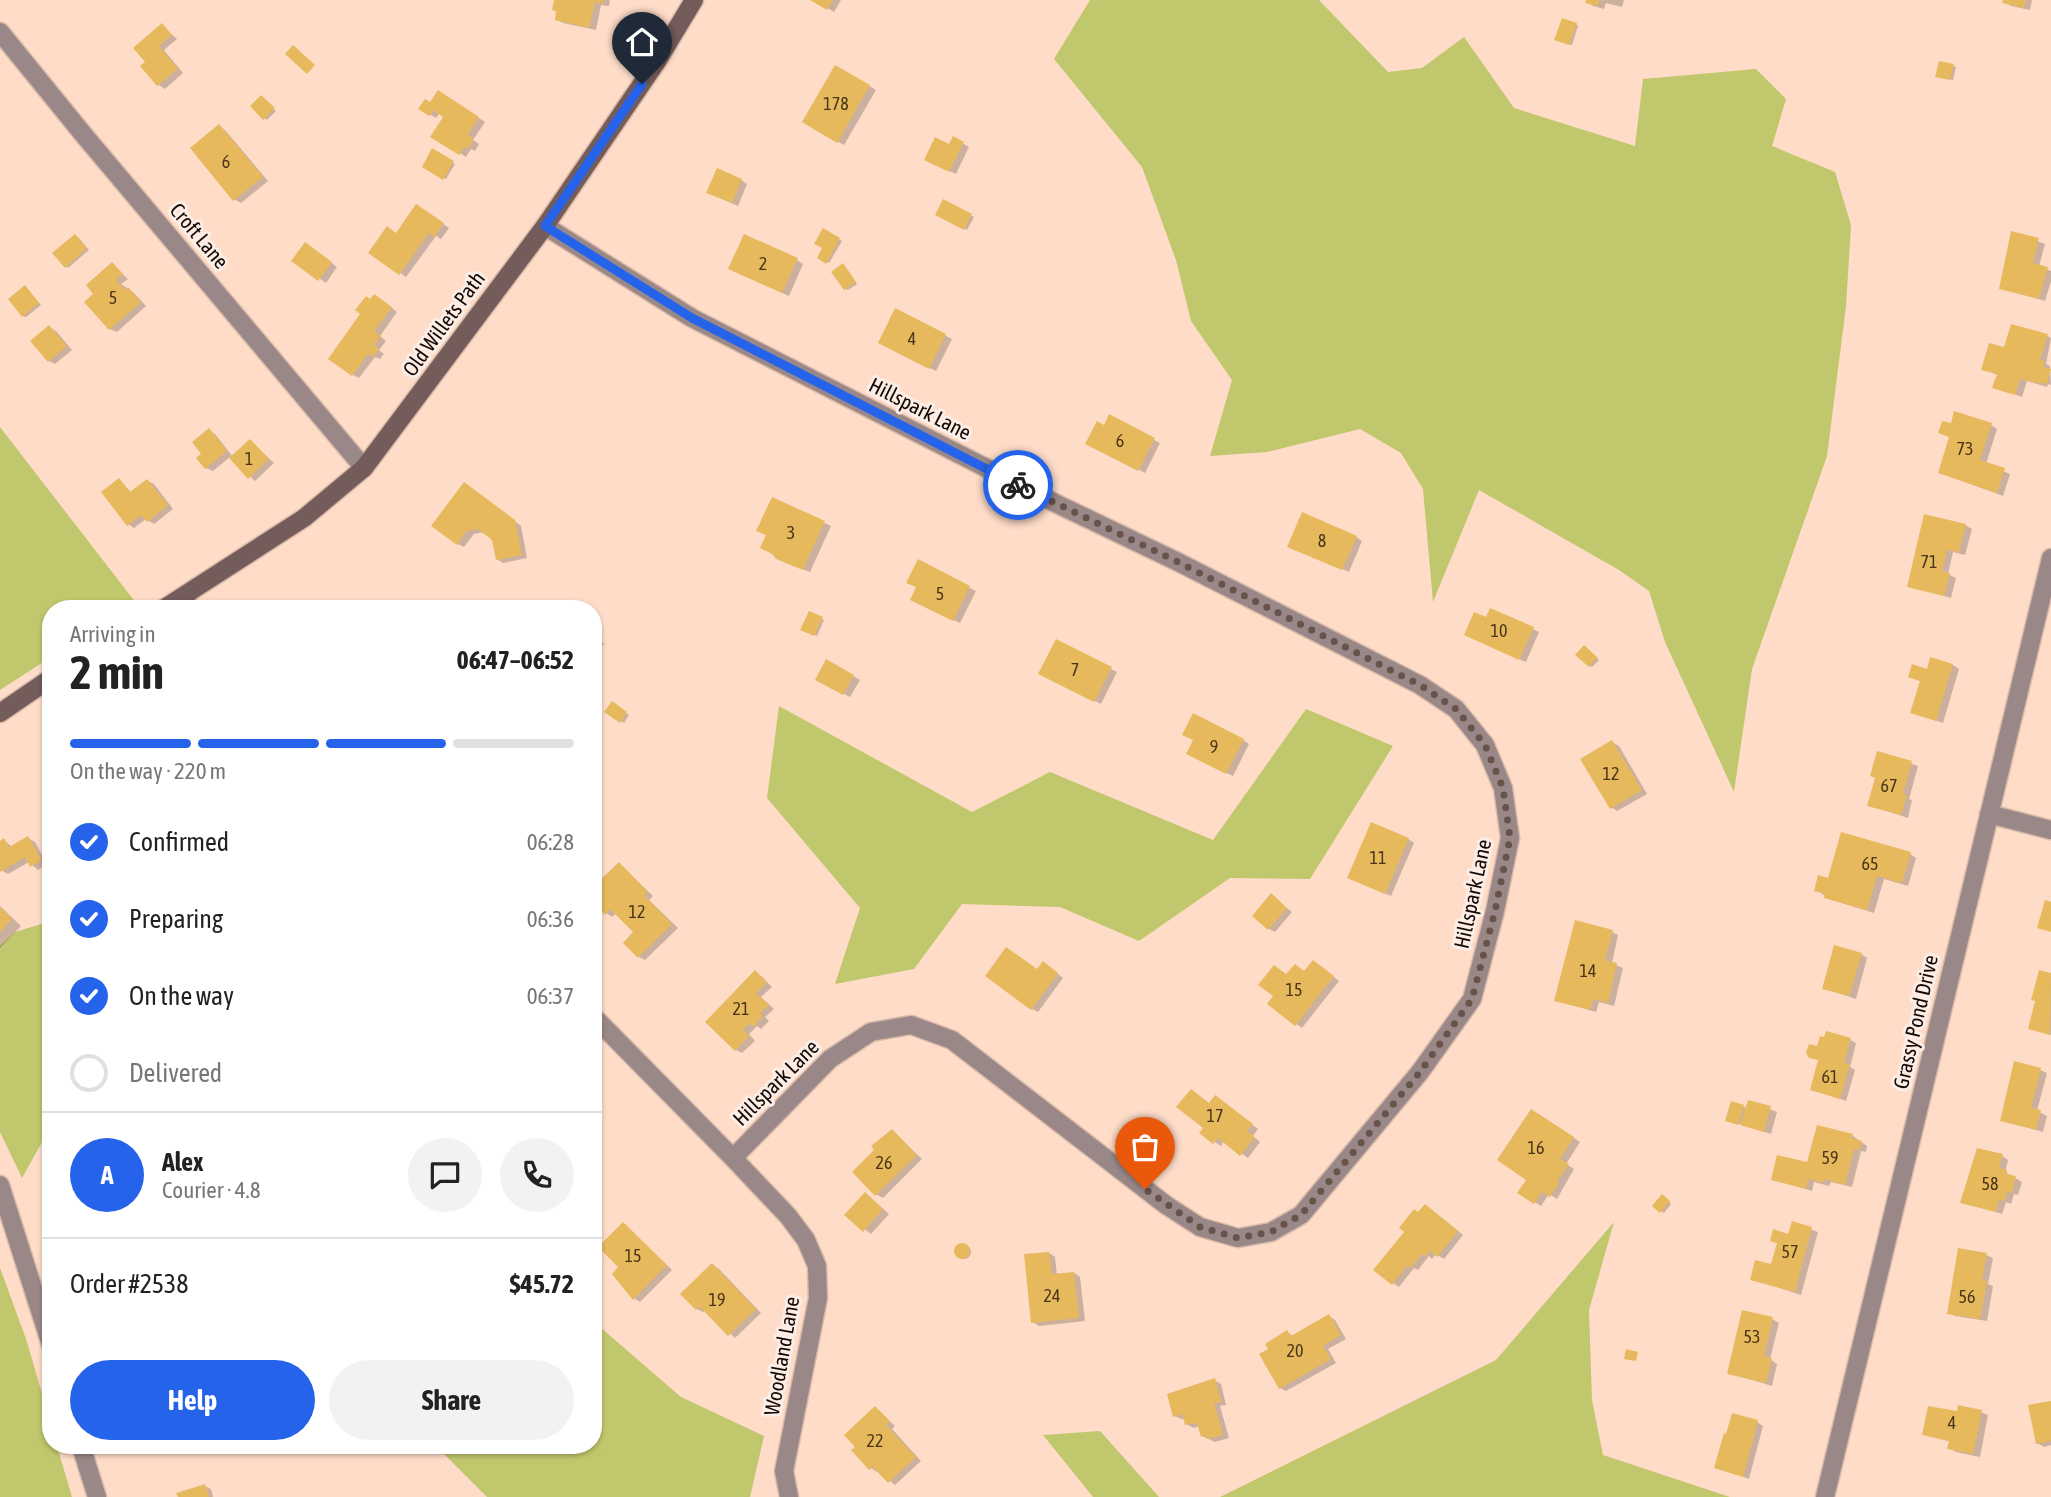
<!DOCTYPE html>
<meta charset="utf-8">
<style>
:root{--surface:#fff;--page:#f2f2f2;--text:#222;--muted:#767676;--line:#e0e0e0;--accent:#2563eb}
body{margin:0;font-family:"Asap Condensed",sans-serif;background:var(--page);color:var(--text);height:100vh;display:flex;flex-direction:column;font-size:26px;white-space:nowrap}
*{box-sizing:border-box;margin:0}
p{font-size:23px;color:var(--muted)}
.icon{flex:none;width:38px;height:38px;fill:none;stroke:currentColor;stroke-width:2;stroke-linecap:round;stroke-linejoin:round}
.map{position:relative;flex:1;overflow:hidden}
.details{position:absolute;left:42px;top:600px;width:560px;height:854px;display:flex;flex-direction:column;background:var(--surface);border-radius:28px;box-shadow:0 2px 5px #0004}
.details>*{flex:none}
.pin{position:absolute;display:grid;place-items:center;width:60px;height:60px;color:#fff;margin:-72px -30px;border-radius:50% 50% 50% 0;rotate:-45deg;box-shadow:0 0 7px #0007}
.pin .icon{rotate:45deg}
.courier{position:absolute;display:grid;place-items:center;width:70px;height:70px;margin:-35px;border:5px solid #2563eb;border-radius:50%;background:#fff;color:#222;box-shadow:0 2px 9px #0007}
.head em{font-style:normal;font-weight:700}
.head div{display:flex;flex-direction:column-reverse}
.head{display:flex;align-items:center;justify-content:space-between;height:119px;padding:0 28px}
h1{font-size:46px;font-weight:700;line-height:52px}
.bar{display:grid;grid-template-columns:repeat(4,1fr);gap:10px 7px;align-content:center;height:84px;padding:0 28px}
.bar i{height:9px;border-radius:5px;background:var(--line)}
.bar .on{background:var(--accent)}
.bar p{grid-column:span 4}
.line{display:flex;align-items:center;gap:18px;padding:0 28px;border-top:2px solid var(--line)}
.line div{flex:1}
.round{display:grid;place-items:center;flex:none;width:74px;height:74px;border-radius:37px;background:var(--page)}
ol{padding:0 28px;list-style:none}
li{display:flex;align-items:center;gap:21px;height:77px}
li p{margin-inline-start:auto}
li .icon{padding:7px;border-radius:50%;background:var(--accent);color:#fff;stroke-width:4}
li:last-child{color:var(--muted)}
li i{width:38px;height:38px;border:4px solid var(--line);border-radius:50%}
.button{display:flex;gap:14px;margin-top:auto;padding:14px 28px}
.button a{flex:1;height:80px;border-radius:42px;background:var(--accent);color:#fff;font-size:28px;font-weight:700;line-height:80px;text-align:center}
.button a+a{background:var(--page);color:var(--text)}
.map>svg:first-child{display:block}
.green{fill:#c1c76c}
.shadow{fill:#0003}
.building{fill:#e7b95d}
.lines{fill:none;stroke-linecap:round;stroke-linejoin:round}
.street-casing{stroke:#d9baa9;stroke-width:21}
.secondary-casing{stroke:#d9baa9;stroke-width:21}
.street{stroke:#998887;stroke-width:18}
.secondary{stroke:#745c5b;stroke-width:18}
.done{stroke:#665349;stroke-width:7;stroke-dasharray:0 12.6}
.route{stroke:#2563eb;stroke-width:9}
.labels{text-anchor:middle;stroke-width:6;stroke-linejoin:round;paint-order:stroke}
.number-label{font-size:18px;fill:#49351a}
.street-label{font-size:21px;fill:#140904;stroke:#fceee6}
</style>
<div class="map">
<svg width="2051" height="1497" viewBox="0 0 2051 1497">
<rect width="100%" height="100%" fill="#fedcc8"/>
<!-- green -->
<path class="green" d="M1090,0H1319L1388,72L1422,68L1464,37L1514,108L1635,146L1643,79L1756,69L1786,99L1772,146L1835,172L1851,225L1846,306L1827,456L1752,669L1734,792L1665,642L1649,591L1619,570L1479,490L1433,602L1423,489L1401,453L1360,429L1267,452L1210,456L1232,380L1191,321L1176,260L1142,167L1054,59Z
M0,427L136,603L126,609H51V657L0,690Z
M779,706L972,812L1050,772L1213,840L1306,709L1393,746L1310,879L1230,878L1139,941L1060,907L962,904L914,969L835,984L860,908L767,798Z
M51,921V1126L22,1178L0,1132V946L15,932Z
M1614,1222L1589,1310L1592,1400L1603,1455L1730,1497H1220L1496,1360Z
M0,1268L26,1339L51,1424V1446H57L72,1497H0Z
M593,1326L600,1327L681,1397L764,1436L750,1497H487L436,1446H593Z
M1100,1431L1159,1497H1093L1043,1435Z"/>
<!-- shadow -->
<path class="shadow" d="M556,0H610L609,6L601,5L596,30L563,23L556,19L558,12Z
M814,0H841L834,12Z
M1588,0H1624L1622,7L1606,3L1604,9L1593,6L1587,2Z
M2005,0H2032L2030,10L2011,6L2004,2Z
M1576,24L1578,26L1572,45L1559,41Z
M162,26L177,39L164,50L183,73L165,89L159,85L142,66L147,62Z
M1953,66L1956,67L1953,80L1940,77Z
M836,67L876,90L844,145L804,122Z
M444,95L485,122L473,140L479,144L475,151L471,149L466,157L433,136L445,116L440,112L436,118L421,109Z
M264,99L276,111L267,120L264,118Z
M219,126L225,130L268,181L241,203L234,199Z
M954,138L969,147L956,174L932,163L950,146Z
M433,151L455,164L446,179L424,166Z
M741,180L747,184L738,206L715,196Z
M944,201L974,217L967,230L937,214Z
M423,210L449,228L441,239L436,236L406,277L371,252L397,235Z
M824,231L842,241L829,263L819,257L825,247Z
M2013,233L2045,244L2039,266L2051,271V281L2045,301L2001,288Z
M78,237L89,250L68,268L66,266Z
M312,248L337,267L326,283L294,261Z
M797,260L803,264L789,296L736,272Z
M112,264L128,279L121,284L134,293L146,306L117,332L110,329L86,302L95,294Z
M845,267L857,284L848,290L845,289Z
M25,287L41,305L26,317L23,316Z
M381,299L397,312L380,336L386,341L379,350L384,354L380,359L375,357L359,378L353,375L363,314L371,301Z
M896,311L952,339L936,371L886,346Z
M49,328L56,331L72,350L55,364L49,361Z
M2047,336L2051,338L2046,364L2050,366L2051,385L2048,384L2047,387L2027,381L2022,397L1995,387L1998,375L1983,369L2005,350Z
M1110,417L1160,443L1145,473L1088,443L1105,427Z
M1991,425L1997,429L1986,464L2010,474L2003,496L1946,475Z
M209,430L215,434L233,457L250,441L274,463L255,481L230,457L213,471L206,468L204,454Z
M119,480L132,493L148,481L154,484L173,509L154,524L146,519L134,528L128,524Z
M471,488L521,526L527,558L503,563L497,559L494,539L484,532L474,534L464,547L458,544Z
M773,499L831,526L810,572L784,562L774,554L768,535Z
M1965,525L1972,529L1965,555L1953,552L1948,574L1956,578L1951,598L1909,586Z
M1356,537L1362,541L1349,572L1296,549Z
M919,562L976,591L960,623L918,603Z
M810,613L824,620L817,636L803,629Z
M1487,619L1533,629L1539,632L1526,662L1472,638Z
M593,635L604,644L593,658Z
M1587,649L1599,660L1592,667L1590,666Z
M827,661L860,680L850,697L817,679Z
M1953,665L1959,669L1943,723L1912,712L1922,682L1910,676Z
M1111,669L1117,672L1101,704L1047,676Z
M612,704L629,715L624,723L607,711Z
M593,717L602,722L593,735Z
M1243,740L1249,744L1233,776L1194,757Z
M1612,742L1619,746L1647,794L1617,811L1611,807Z
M1879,753L1918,766L1909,799L1912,800L1908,818L1869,805L1877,778Z
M28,838L35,842L47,864L38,870L29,862L8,874L1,870L0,843L4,840L12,847Z
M1408,839L1414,843L1391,896L1356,881Z
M1910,854L1916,858L1908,886L1884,879L1874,913L1832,900L1816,890L1829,881Z
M619,864L653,896L649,900L678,928L645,960L639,957L635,932L616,913L612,917L606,913Z
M1271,896L1292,912L1275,932L1269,929Z
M0,906L21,926L0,948Z
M1612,932L1618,935L1612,963L1623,968L1614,1006L1599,1002L1596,1012L1556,1000Z
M1861,954L1867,958L1856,999L1824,988Z
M1320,966L1339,981L1302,1028L1296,1024L1288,976L1305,973Z
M1049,967L1063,978L1038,1012L1032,1009L1038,971Z
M2040,972L2051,975V1035L2030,1028L2037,1001Z
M761,976L772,987L761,997L774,1009L765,1017L769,1021L761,1029L757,1026L749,1034L755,1041L742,1053L736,1050Z
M1826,1039L1850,1040L1856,1043L1850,1067L1855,1070L1846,1101L1812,1089L1820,1061L1810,1056Z
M2040,1070L2047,1073L2037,1111L2047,1116L2043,1132L2002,1120Z
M1222,1101L1258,1129L1253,1136L1260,1142L1248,1158L1224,1141L1221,1146L1201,1133L1205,1128L1210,1104Z
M1749,1102L1777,1112L1771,1134L1730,1121L1732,1103L1747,1108Z
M1537,1114L1580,1142L1566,1164L1574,1169L1557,1199L1549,1194L1541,1206L1520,1193L1529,1179Z
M1818,1127L1853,1136L1867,1146L1866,1152L1861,1151L1852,1187L1831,1182L1829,1186L1814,1182L1812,1191L1773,1179L1808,1164Z
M892,1131L922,1159L883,1198L876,1194Z
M2002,1156L2008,1160L2005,1172L2022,1182L2018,1195L2014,1194L2011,1204L2006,1202L2002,1214L1962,1202Z
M871,1198L889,1214L871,1234L847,1215Z
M1665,1198L1671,1204L1664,1213L1661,1211Z
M1432,1210L1463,1235L1444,1259L1436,1254L1432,1259L1429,1256L1418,1270L1414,1268L1399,1287L1393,1283Z
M1793,1223L1818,1232L1801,1295L1752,1279L1772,1266L1779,1244L1772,1241L1790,1236Z
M624,1224L672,1270L640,1302L634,1298L621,1267Z
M957 1252a7 7 0 1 1 14 0a7 7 0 1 1-14 0Z
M1049,1253L1055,1257L1057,1275L1074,1273L1080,1277L1085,1321L1039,1326L1033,1322Z
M1986,1255L1993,1258L1988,1284L1993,1286L1987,1321L1955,1316L1949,1313Z
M712,1265L719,1269L761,1313L735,1338L706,1310L703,1312L697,1309Z
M1329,1316L1335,1320L1346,1339L1328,1349L1336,1363L1286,1391L1280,1388L1270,1349L1287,1333L1294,1336Z
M1772,1319L1779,1323L1770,1359L1777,1364L1772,1386L1729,1373Z
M1214,1380L1221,1384L1226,1405L1220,1406L1229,1438L1215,1442L1202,1436L1200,1426L1193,1428L1187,1424L1185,1419H1181L1175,1416Z
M2051,1402V1445L2044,1447L2037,1443Z
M875,1408L895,1426L892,1429L921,1461L895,1485L878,1471L877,1472L871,1468Z
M1981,1412L1988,1415L1980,1457L1956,1452L1949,1448L1951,1442L1924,1434L1958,1414Z
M1757,1422L1763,1426L1749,1479L1716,1467Z
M204,1486L211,1489L213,1497H179Z"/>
<!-- building -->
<path class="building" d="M554,0H604L603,4L595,2L589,28L555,20L556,11L552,10Z
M810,0H833L827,10Z
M1586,0H1599L1598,6L1585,3Z
M2003,0H2026L2024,8L2002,3Z
M1562,18L1577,23L1569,45L1554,40Z
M162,23L172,35L159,46L178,69L157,86L140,66L145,62L133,48Z
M293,45L315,65L307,74L285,54Z
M1939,61L1954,64L1950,80L1935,77Z
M835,65L870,85L837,143L802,122Z
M438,90L479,117L468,135L474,139L468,149L464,147L459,155L430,137L443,117L433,110L429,116L418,109L425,99L430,102Z
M261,95L275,108L263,120L250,106Z
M219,124L263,177L233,201L190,148Z
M953,136L964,142L949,172L924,160L935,137L949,144Z
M432,148L454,161L443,180L422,167Z
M717,168L742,179L732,203L706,193Z
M943,199L972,214L964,230L935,215Z
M416,204L444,223L434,237L429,233L399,275L368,253L387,226L396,233Z
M823,228L840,238L826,264L817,258L822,248L814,244Z
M2011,231L2039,238L2033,263L2048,267L2039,299L1999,289Z
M75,234L87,248L65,268L52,253Z
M744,234L798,258L782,293L728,269Z
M305,242L332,262L318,281L291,261Z
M112,262L123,274L116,280L125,290L128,287L141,302L109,330L84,302L93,294L86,285Z
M843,263L856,282L844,290L831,272Z
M25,285L39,303L22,317L8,299Z
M374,294L392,307L374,331L381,336L374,345L379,349L373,357L368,354L352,376L328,359L360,314L355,310L366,296L370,299Z
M895,308L946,334L929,369L878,343Z
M2011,324L2048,334L2040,360L2045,361L2043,367L2051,369L2047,384L2041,382V384L2020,379L2015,395L1992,388L1997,374L1981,370L1989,343L2004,347Z
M49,325L67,346L48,362L30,341Z
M1954,411L1992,423L1980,460L2005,468L1997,493L1938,473L1949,437L1938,433L1942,421L1951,423Z
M1109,414L1155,438L1138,471L1085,444L1097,421L1104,425Z
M209,428L227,451L205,469L196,458L201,454L192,442Z
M250,439L269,459L248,479L229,458Z
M119,478L130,492L147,479L168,505L147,522L141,515L127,526L101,492Z
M464,482L515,520L522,555L496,560L492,540L478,529L467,531L457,545L431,526Z
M772,497L825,521L803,570L776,559L772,554L760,548L766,535L756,531Z
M1302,512L1357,536L1342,570L1287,547Z
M1924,514L1966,524L1959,552L1947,550L1942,571L1950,573L1944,596L1907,587Z
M918,559L970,586L953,621L910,600L916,587L906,583Z
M1490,608L1534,627L1519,660L1464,635L1474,612L1486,617Z
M809,611L823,617L814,636L800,630Z
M1056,639L1112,667L1094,702L1038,674Z
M1584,645L1597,657L1589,667L1575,655Z
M1930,657L1953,664L1936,721L1910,713L1920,681L1908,677L1912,664L1927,669Z
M826,659L854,675L843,695L815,680Z
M612,701L627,712L620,723L604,712Z
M1193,713L1244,739L1226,774L1186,754L1193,740L1182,735Z
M1612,740L1642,790L1610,809L1580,759Z
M1877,751L1912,761L1903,794L1907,795L1901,815L1867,806L1875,778L1870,776Z
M1371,822L1409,838L1385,894L1347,878Z
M1841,832L1911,852L1902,883L1877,876L1867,910L1824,898L1825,894L1814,891L1818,875L1828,878Z
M28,836L42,860L30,867L25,857L0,872V841L4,838L9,847Z
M619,862L648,892L644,895L672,924L638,958L623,943L633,932L610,909L605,915L593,903V887Z
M1271,893L1287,908L1268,930L1252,916Z
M2045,900L2051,902V932L2037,928Z
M0,907L12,919L0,932Z
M1575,920L1613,930L1605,960L1617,963L1608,1003L1593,999L1590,1010L1554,1001Z
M1834,945L1862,953L1849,996L1822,989Z
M1006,947L1037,969L1043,961L1058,973L1031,1010L985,976Z
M1313,960L1334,976L1295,1026L1267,1004L1273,996L1258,985L1274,965L1286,974L1295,964L1304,971Z
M755,970L767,982L756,993L769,1005L760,1013L763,1016L753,1027L750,1023L743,1030L749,1036L735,1051L705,1022Z
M2039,970L2051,973L2050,1035L2028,1029L2035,1001L2031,1000Z
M1826,1031L1851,1038L1844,1063L1850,1064L1840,1099L1810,1090L1818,1060L1809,1058L1806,1053L1809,1044L1817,1046L1820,1036L1824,1037Z
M2014,1061L2041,1068L2031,1108L2041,1110L2036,1130L2000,1121Z
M1191,1089L1209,1103L1215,1095L1253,1124L1247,1131L1255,1137L1240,1156L1218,1138L1213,1144L1199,1133L1203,1128L1176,1107Z
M1748,1100L1771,1106L1764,1132L1740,1125Z
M1731,1101L1744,1105L1738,1125L1725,1121Z
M1531,1109L1574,1137L1560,1159L1569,1164L1557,1181L1559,1183L1550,1197L1542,1192L1534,1204L1517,1193L1526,1180L1497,1160Z
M1817,1125L1853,1134L1852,1138L1862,1141L1859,1150L1854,1149L1845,1185L1824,1179L1823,1183L1808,1179L1806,1189L1771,1180L1777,1155L1807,1162Z
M892,1129L917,1155L875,1196L852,1172L874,1150L871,1146Z
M1977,1148L2003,1154L1999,1168L2007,1170V1174L2016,1176L2012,1193L2007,1192L2005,1201L1999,1200L1996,1212L1960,1203Z
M865,1192L883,1209L863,1232L844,1215Z
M1662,1194L1670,1201L1660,1213L1652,1206Z
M1425,1204L1458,1231L1437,1257L1430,1251L1425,1256L1422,1254L1410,1268L1407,1266L1392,1285L1373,1270L1404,1232L1399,1228L1414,1209L1418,1212Z
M1792,1221L1812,1227L1795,1292L1750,1280L1755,1260L1771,1264L1777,1243L1770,1241L1773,1229L1788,1234Z
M623,1222L667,1265L633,1300L612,1274L618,1267L598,1247Z
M954 1251a8 8 0 1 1 16 0a8 8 0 1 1-16 0Z
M1958,1248L1987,1253L1982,1280L1987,1281L1980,1319L1947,1314Z
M1049,1252L1052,1274L1074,1272L1079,1318L1031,1323L1024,1254Z
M712,1263L756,1309L728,1336L700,1307L696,1310L680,1294Z
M1742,1310L1773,1317L1764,1356L1772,1358L1766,1383L1727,1374Z
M1329,1314L1341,1335L1323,1346L1331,1359L1279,1389L1259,1354L1268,1349L1265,1344L1287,1330L1291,1336Z
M1626,1349L1638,1352L1636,1361L1624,1359Z
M1215,1378L1221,1402L1214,1403L1223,1435L1207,1439L1206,1435L1201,1437L1197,1423L1185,1425L1182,1414L1173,1417L1167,1394Z
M2051,1401V1441L2036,1444L2028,1405Z
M1958,1405L1982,1410L1973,1454L1947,1449L1949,1441L1922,1435L1928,1406L1957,1411Z
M875,1406L890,1421L886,1425L916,1457L888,1483L873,1467L869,1470L851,1450L855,1447L844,1435Z
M1732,1413L1758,1420L1743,1477L1714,1468L1724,1433L1726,1434Z
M205,1484L209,1497H178L176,1493Z"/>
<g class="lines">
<!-- street casing -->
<g class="street-casing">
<path id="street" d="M0,32L83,134L364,468
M545,226L692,318L1055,503L1178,562L1420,685L1456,709L1485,745L1503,788L1510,838L1495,911L1472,999L1420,1072L1301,1215L1271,1232L1238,1238L1200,1227L1166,1205L952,1040L911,1025L871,1032L830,1059L733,1158
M182,598L192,609
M1989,814L2051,830
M593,1016L733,1158L788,1216L806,1240L817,1266L818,1298L784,1471L789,1497
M0,1185L51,1345
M81,1446L97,1497
M1825,1497L2051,558"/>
</g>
<!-- secondary casing -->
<g class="secondary-casing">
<path id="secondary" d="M163,609L304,518L364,468L545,226L656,63L694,0
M0,713L51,678"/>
</g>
<!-- street -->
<use href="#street" class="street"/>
<!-- secondary -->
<use href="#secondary" class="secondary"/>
</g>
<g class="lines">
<!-- done -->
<path class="done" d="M1018,485L1178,562L1420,685L1456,709L1485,745L1503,788L1510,838L1495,911L1472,999L1420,1072L1386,1113L1301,1215L1286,1223L1271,1232L1238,1238L1200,1227L1145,1189"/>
<!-- route -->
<path class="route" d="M642,84L545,226L692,318L1018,485"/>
</g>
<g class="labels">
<!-- number labels -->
<g class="number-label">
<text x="836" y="110">178</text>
<text x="226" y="168">6</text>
<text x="763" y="270">2</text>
<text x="113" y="304">5</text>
<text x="912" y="345">4</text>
<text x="1120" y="447">6</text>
<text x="1965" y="455">73</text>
<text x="249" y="465">1</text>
<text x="791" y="539">3</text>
<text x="1322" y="547">8</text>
<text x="1929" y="568">71</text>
<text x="940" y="600">5</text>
<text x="1499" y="637">10</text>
<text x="1075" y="676">7</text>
<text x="1214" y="753">9</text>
<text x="1611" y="780">12</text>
<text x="1889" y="792">67</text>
<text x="1378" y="864">11</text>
<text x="1870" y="870">65</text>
<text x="637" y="918">12</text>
<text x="1588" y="977">14</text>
<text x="1294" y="996">15</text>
<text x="741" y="1015">21</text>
<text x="1830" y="1083">61</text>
<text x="1215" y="1122">17</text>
<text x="1536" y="1154">16</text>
<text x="1830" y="1164">59</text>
<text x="884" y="1169">26</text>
<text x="1990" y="1190">58</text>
<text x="1790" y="1258">57</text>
<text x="633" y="1262">15</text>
<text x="1052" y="1302">24</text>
<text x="1967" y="1303">56</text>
<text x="717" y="1306">19</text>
<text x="1752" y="1343">53</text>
<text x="1295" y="1357">20</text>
<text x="1952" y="1429">4</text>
<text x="875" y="1447">22</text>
</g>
<!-- street labels -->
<g class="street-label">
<text transform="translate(199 236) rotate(50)" y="7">Croft Lane</text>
<text transform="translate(444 324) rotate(-54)" y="7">Old Willets Path</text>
<text transform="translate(920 409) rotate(27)" y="7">Hillspark Lane</text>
<text transform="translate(1473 894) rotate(-78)" y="7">Hillspark Lane</text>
<text transform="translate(1916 1022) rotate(-77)" y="7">Grassy Pond Drive</text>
<text transform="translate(776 1083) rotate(-45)" y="7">Hillspark Lane</text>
<text transform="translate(782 1356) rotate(-80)" y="7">Woodland Lane</text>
</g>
</g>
</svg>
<div class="pin" style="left:1145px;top:1189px;background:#ea580c"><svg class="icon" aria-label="bag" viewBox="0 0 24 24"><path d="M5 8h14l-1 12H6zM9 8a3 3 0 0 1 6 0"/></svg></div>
<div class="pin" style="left:642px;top:84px;background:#1f2937"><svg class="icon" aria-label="home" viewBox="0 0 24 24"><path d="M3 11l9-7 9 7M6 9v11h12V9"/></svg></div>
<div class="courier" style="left:1018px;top:485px"><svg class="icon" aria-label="bike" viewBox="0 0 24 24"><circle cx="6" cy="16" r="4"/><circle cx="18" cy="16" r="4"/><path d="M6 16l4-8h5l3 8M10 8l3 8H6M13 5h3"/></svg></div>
<section class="details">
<div class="head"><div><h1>2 min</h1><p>Arriving in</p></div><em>06:47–06:52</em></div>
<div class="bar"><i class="on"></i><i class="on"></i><i class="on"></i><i></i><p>On the way · 220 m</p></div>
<ol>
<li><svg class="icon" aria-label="check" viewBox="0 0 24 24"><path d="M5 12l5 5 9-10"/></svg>Confirmed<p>06:28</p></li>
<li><svg class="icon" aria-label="check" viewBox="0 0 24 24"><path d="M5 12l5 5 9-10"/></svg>Preparing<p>06:36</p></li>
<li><svg class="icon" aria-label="check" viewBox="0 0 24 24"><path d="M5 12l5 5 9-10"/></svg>On the way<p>06:37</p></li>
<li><i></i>Delivered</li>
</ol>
<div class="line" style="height:126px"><b class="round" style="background:var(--accent);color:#fff">A</b><div><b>Alex</b><p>Courier · 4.8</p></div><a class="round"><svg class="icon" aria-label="chat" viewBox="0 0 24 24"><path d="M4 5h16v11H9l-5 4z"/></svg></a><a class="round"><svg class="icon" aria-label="phone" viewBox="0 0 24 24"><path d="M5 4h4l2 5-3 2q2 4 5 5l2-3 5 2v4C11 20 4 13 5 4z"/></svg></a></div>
<div class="line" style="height:91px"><div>Order #2538</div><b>$45.72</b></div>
<div class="button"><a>Help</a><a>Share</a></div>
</section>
</div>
